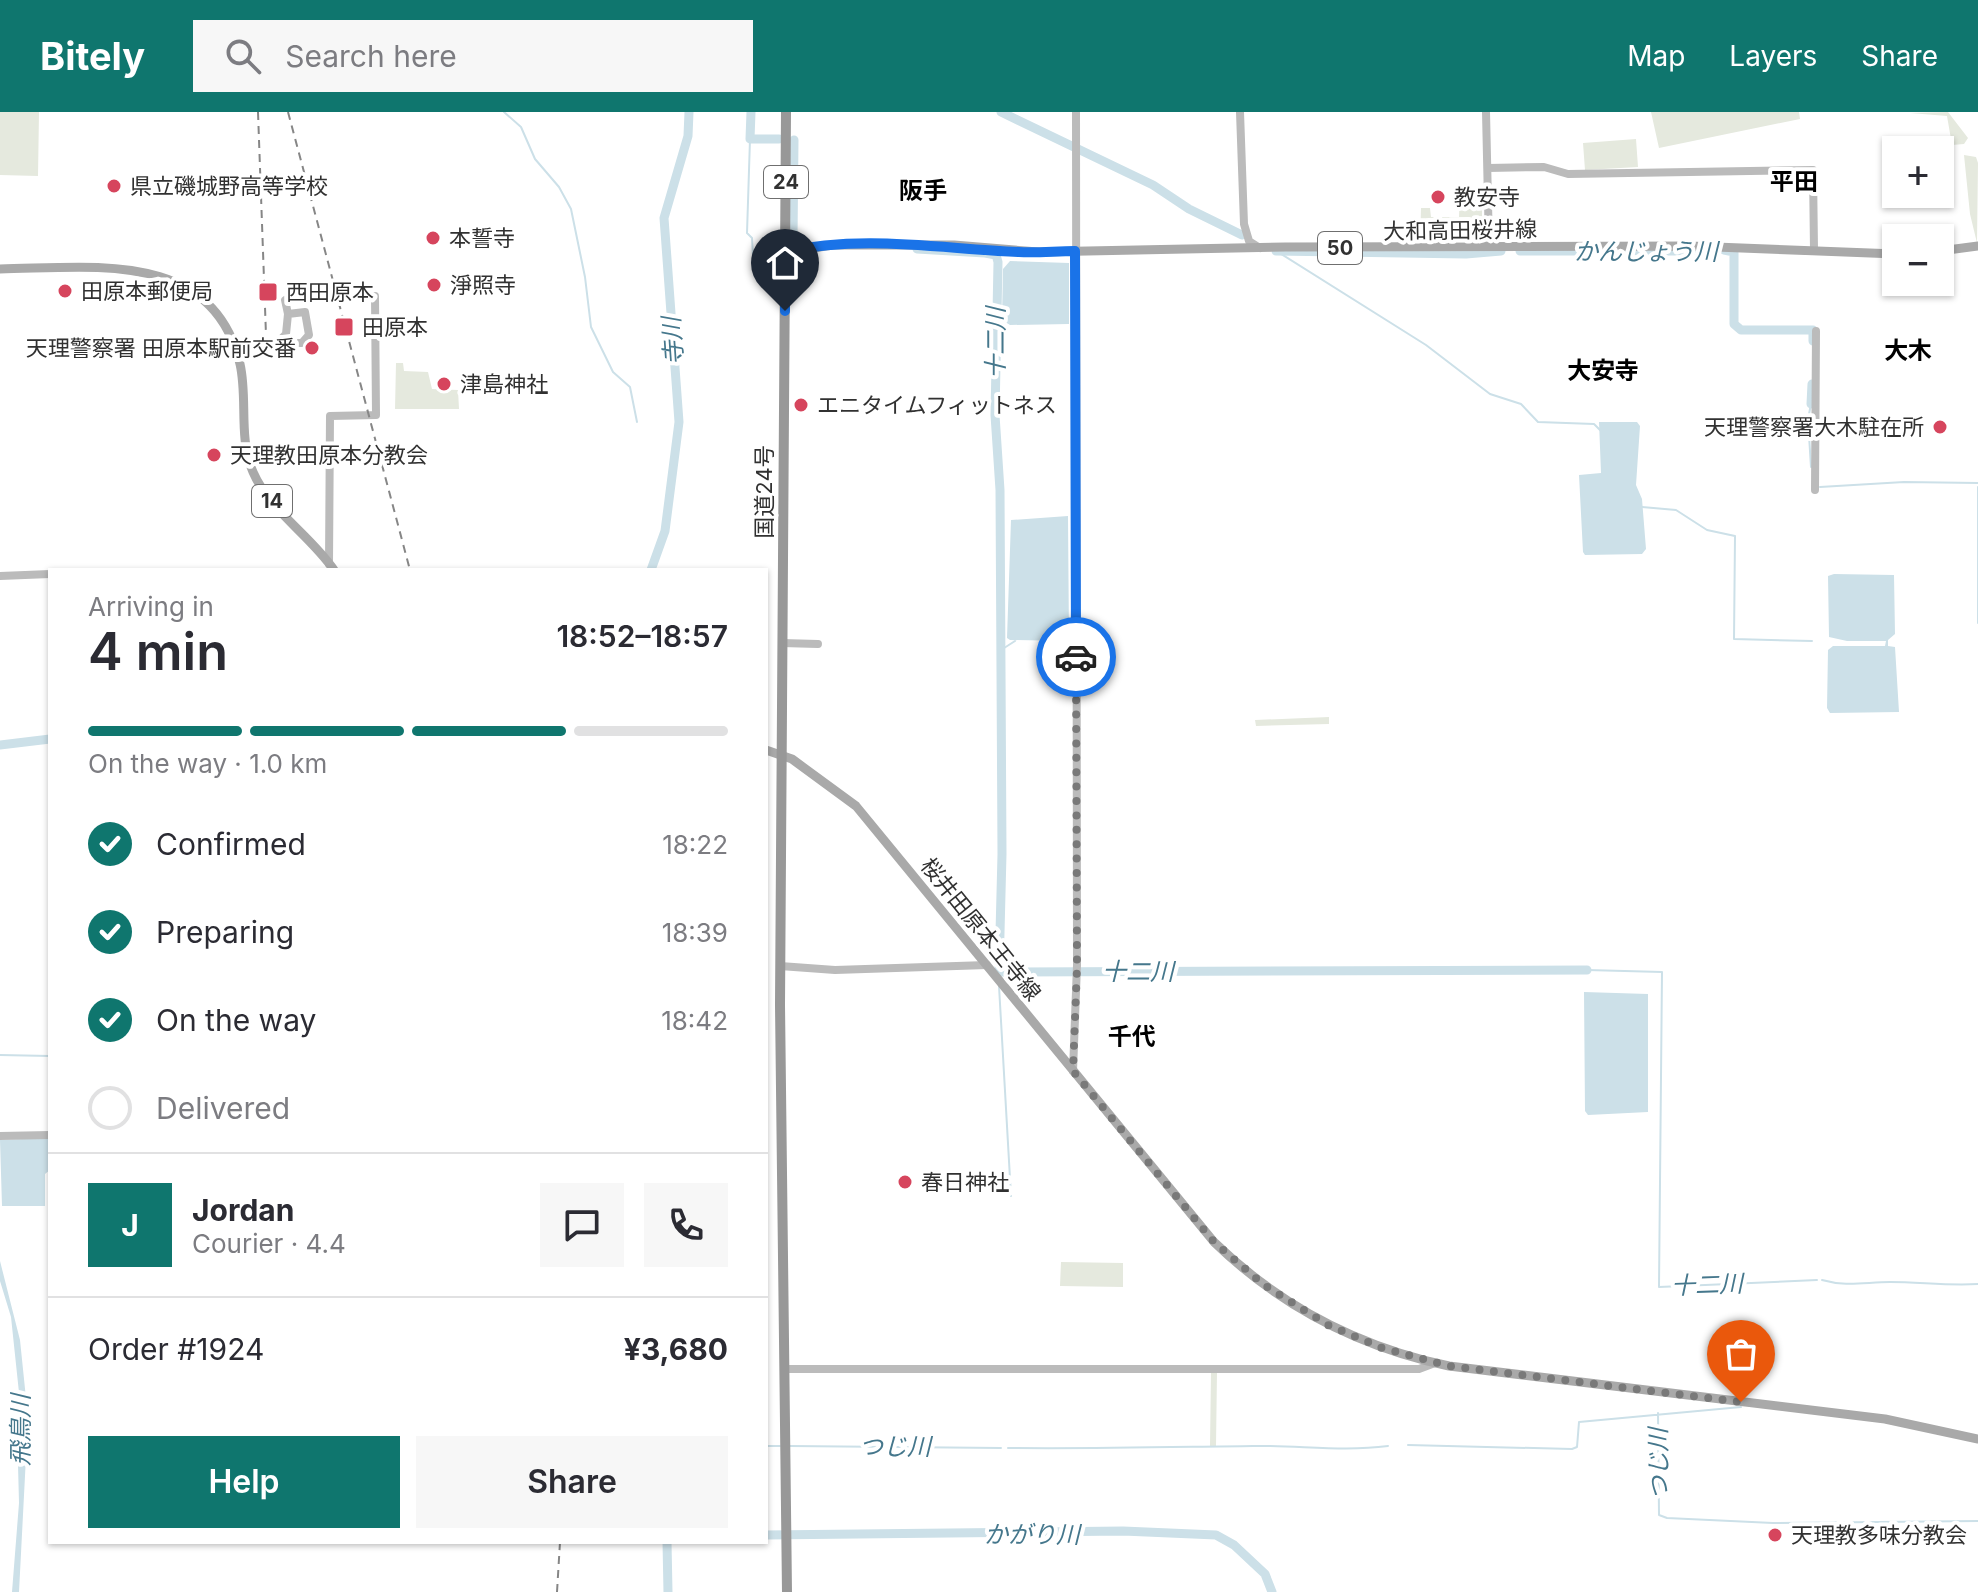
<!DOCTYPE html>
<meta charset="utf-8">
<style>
:root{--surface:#fff;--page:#f7f7f7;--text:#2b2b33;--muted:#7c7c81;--line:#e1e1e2;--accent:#0f766e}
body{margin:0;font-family:Inter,"Noto Sans JP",sans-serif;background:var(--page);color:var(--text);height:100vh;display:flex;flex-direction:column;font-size:30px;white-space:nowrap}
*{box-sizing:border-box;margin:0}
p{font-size:26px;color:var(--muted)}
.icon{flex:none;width:44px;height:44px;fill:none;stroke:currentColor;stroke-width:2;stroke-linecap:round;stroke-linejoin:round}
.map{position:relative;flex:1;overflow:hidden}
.panel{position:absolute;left:48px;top:456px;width:720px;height:976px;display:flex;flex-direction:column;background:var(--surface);border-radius:0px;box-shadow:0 2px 6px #0004}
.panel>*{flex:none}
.controls{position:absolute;left:1882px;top:24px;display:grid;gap:16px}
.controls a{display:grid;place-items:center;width:72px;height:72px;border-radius:0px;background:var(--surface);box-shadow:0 2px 6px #0004;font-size:40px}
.pin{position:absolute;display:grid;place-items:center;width:68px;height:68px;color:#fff;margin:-82px -34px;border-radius:50% 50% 50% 0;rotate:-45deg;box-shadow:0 0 8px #0007}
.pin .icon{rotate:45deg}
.courier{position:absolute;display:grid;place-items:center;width:80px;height:80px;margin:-40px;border:6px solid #1a73e8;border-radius:50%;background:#fff;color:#222;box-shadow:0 2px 10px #0007}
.headline em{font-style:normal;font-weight:600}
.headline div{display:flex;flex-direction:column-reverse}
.headline{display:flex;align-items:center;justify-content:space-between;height:136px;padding:0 40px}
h1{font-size:52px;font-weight:600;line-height:60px}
.bar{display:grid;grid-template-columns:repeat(4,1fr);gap:12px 8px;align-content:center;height:96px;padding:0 40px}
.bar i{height:10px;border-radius:6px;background:var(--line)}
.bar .current{background:var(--accent)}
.bar p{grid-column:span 4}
.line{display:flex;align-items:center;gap:20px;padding:0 40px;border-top:2px solid var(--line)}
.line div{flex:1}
.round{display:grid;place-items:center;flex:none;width:84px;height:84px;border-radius:0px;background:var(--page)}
ol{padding:0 40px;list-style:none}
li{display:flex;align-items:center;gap:24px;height:88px}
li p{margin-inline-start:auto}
li .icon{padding:8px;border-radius:50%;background:var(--accent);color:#fff;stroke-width:4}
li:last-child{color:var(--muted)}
li i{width:44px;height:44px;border:4px solid var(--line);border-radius:50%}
.cta{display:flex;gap:16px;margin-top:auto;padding:16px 40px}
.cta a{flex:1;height:92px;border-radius:0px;background:var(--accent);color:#fff;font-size:32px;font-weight:600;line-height:92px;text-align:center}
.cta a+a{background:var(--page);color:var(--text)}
header{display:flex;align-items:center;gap:48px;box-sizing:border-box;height:112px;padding:0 40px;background:var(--accent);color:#fff}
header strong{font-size:38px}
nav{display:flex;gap:44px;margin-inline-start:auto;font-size:28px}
.search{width:560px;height:72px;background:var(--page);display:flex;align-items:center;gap:20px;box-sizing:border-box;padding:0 28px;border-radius:0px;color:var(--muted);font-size:30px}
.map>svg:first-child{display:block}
.green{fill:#e5e9de}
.water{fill:#cce0e8}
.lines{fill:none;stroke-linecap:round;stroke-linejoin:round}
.stream{stroke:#cce0e8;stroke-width:2}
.river{stroke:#cce0e8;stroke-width:9}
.secondary{stroke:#bbb;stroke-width:8}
.primary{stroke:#a9a9a9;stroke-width:9}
.highway{stroke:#989898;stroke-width:10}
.rail{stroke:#868686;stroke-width:2;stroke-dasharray:8 6;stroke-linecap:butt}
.done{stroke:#797979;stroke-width:8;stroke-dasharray:0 14.4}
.route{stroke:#1a73e8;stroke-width:10}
.poi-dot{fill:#d6455d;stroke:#fff;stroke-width:3}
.labels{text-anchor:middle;stroke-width:8;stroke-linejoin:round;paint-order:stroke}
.shield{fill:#fff;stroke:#6f6f6f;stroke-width:2}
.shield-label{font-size:20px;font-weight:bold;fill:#313131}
.poi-label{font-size:22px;fill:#313131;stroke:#fff;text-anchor:start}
.street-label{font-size:22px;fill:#313131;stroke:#fff}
.neighbourhood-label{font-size:24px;font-weight:bold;fill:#000;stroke:#fff}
.water-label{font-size:24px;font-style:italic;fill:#45778c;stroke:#fff}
</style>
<header>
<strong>Bitely</strong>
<div class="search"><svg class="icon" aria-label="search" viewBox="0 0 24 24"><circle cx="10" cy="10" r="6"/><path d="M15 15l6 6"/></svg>Search here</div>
<nav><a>Map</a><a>Layers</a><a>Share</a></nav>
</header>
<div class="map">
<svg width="1978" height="1480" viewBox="0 0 1978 1480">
<rect width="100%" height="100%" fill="#fff"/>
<!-- green -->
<path class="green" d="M0,0H39L38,64L0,63Z
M1651,0H1799L1800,7L1659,36Z
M1948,0L1968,26L1964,32L1952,33L1947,4L1910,1Z
M1636,27L1638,55L1585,58L1583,31Z
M1964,43L1976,45L1978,51L1977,131L1970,102Z
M1460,78H1482V134L1420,133L1421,96H1430L1431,105H1459Z
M396,251H403L404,259L428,260L432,277L458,278L459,297H395Z
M1329,605V612L1256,614L1255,608Z
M1061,1150L1123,1151V1175L1060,1174Z
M1211,1260H1217L1216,1334H1210Z"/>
<!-- water -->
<path class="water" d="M1010,149L1069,151V212L1010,213L1002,208L1003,157Z
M1599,310H1637L1640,314L1636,373L1642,387L1646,437L1642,442L1585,443L1583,440L1579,363L1601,361Z
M1068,404L1069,529L1010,528L1007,526L1011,408Z
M1834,462L1894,463L1895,522L1888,528V534L1895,535L1899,600L1830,601L1827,596L1828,538L1833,534H1885L1886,529H1847L1829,525L1828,464Z
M1584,880L1648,882V1000L1588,1003L1585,999Z
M48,1026L50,1058L45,1062V1094H2L0,1028Z
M0,1149L20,1228L28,1306L19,1480H12L19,1391L17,1314L22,1309L11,1205L0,1169Z"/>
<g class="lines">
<!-- stream -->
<path class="stream" d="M504,0L521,15L535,47L559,75L571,97L585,165L591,215L613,260L630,275L637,310
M750,27L747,121L752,126L753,144
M1278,140L1426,233L1490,282L1521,292L1538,310L1594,312L1600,318
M1811,292L1808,307L1811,355
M1820,375L1904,370L1978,371
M1978,375V511
M1642,395L1676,398L1707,418L1735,424L1734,527L1812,529
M1001,538L1015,529
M1587,858L1662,860L1659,1175L1817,1168
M999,874L1011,1084
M0,943L50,944
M1822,1168C1846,1175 1866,1170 1890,1170C1920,1170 1948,1174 1978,1172
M1658,1301L1659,1403L1667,1406L1773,1411L1978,1409
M1408,1333L1572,1337L1577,1335L1579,1310L1741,1295
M766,1334H780
M790,1334L1001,1336
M1008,1336C1090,1337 1172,1335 1253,1334C1298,1333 1342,1340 1388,1334"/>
<!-- river -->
<path class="river" d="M751,0L750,27H779
M1001,0L1153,73L1189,97L1242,123
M793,127L794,28
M917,137L985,141L996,143L998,150L995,303L1000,378L1002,742L999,860L1587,858
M1724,138L1734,140V212L1741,218H1813V229
M1276,139L1466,142L1501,139
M1520,139H1705
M1811,292L1812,272
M651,458L665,419L679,310L664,106L688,24L689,0
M0,633L50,627
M766,1423L1123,1419L1216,1423L1234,1433L1265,1462L1272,1480
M667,1430L668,1480"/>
<!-- secondary -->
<path class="secondary" d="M1240,0L1244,112L1249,129L1260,136
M1486,0L1489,135
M1488,56L1544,55L1568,62L1813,58L1814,138
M288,202L285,188L291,185L375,184L376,303L330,304L329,452
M233,231H302L309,223L305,200L288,202L286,222L279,229
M1815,378L1816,219
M0,464L50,462
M782,531L818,532
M780,854L835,858L987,853
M1073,959L1077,853L1076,0
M0,1024L50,1023
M784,1257H1419L1435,1251"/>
<!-- primary -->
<path class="primary" d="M1940,139L1978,134
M785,140L833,133H954L1038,140L1285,135L1690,134L1896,142
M0,157C90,156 213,136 240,252C248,287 238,325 253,360C270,399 310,423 334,458
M766,638L792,647L856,694L1214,1130C1280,1194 1359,1235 1449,1254L1885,1307L1978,1327"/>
<!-- highway -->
<path class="highway" d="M786,0L780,893L787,1480"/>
<!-- rail -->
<path class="rail" d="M258,0L266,223
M288,0L410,458
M557,1480L560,1430"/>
</g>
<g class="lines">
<!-- done -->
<path class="done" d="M1076,545L1077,856L1073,959L1214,1130L1264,1173L1328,1213L1382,1236L1449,1254L1741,1290"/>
<!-- route -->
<path class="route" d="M785,199V140C862,122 942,137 1019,140C1038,141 1056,139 1075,139L1076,545"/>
</g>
<!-- markers -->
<g class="poi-dot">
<circle cx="114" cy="74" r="8"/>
<circle cx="1438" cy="85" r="8"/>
<circle cx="433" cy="126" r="8"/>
<circle cx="434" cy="173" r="8"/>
<circle cx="65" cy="179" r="8"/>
<rect x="258" y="170" width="20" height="20" rx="4"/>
<rect x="334" y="205" width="20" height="20" rx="4"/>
<circle cx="312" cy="236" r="8"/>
<circle cx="444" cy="272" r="8"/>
<circle cx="801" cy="293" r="8"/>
<circle cx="1940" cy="315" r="8"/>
<circle cx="214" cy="343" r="8"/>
<circle cx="905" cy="1070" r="8"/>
<circle cx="1775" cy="1423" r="8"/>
</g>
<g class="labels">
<!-- shield labels -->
<g class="shield">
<rect x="764" y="54" width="44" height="32" rx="6"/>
<rect x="1318" y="120" width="44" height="32" rx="6"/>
<rect x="252" y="373" width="40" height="32" rx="6"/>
</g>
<g class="shield-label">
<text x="786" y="77">24</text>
<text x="1340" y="143">50</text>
<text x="272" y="396">14</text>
</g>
<!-- poi labels -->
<g class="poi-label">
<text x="130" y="82">県立磯城野高等学校</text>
<text x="1454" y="93">教安寺</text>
<text x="449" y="134">本誓寺</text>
<text x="450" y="181">淨照寺</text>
<text x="81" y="187">田原本郵便局</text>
<text x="286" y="188">西田原本</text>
<text x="362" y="223">田原本</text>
<text x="296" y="244" text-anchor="end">天理警察署 田原本駅前交番</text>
<text x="460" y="280">津島神社</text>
<text x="817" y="301">エニタイムフィットネス</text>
<text x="1924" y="323" text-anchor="end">天理警察署大木駐在所</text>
<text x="230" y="351">天理教田原本分教会</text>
<text x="921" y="1078">春日神社</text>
<text x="1791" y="1431">天理教多味分教会</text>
</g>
<!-- street labels -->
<g class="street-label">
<text transform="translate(1460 118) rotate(-1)" y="8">大和高田桜井線</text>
<text transform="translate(764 380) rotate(-90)" y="8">国道24号</text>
<text transform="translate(981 817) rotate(51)" y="8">桜井田原本王寺線</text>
</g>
<!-- neighbourhood labels -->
<g class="neighbourhood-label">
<text x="1794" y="78">平田</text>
<text x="923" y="87">阪手</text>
<text x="1908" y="247">大木</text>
<text x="1603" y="267">大安寺</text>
<text x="1132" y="933">千代</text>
</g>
<!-- water labels -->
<g class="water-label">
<text x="1646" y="148">かんじょう川</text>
<text transform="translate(673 229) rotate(-94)" y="8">寺川</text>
<text transform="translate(996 231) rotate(-90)" y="8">十二川</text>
<text x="1138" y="868">十二川</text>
<text transform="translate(1707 1173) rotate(-2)" y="8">十二川</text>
<text transform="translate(21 1318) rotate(-90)" y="8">飛鳥川</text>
<text x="895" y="1343">つじ川</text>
<text transform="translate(1659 1352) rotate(-91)" y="8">つじ川</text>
<text x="1032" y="1431">かがり川</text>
</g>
</g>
</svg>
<div class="controls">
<a>+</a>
<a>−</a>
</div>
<div class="pin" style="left:1741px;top:1290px;background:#ea580c"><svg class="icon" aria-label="bag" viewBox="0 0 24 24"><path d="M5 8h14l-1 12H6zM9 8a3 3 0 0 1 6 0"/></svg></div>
<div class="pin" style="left:785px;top:199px;background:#1f2937"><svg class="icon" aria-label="home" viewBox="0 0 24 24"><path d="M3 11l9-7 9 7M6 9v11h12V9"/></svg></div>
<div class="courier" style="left:1076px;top:545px"><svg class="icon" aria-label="car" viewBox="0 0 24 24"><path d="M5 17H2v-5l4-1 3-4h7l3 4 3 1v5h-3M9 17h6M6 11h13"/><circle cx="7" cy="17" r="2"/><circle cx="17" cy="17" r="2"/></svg></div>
<section class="panel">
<div class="headline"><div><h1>4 min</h1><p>Arriving in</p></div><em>18:52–18:57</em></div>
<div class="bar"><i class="current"></i><i class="current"></i><i class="current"></i><i></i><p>On the way · 1.0 km</p></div>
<ol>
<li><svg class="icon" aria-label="check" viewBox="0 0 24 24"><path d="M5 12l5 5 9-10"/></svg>Confirmed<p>18:22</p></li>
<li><svg class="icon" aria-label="check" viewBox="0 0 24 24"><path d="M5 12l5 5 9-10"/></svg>Preparing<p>18:39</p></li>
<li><svg class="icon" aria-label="check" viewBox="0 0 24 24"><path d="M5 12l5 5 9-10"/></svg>On the way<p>18:42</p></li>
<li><i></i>Delivered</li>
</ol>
<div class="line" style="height:144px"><b class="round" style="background:var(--accent);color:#fff">J</b><div><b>Jordan</b><p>Courier · 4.4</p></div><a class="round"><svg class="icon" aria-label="chat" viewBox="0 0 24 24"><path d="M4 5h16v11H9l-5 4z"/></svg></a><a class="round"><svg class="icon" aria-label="phone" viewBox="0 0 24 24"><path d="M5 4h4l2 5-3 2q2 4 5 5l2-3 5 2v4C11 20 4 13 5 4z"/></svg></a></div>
<div class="line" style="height:104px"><div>Order #1924</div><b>¥3,680</b></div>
<div class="cta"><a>Help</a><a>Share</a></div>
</section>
</div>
